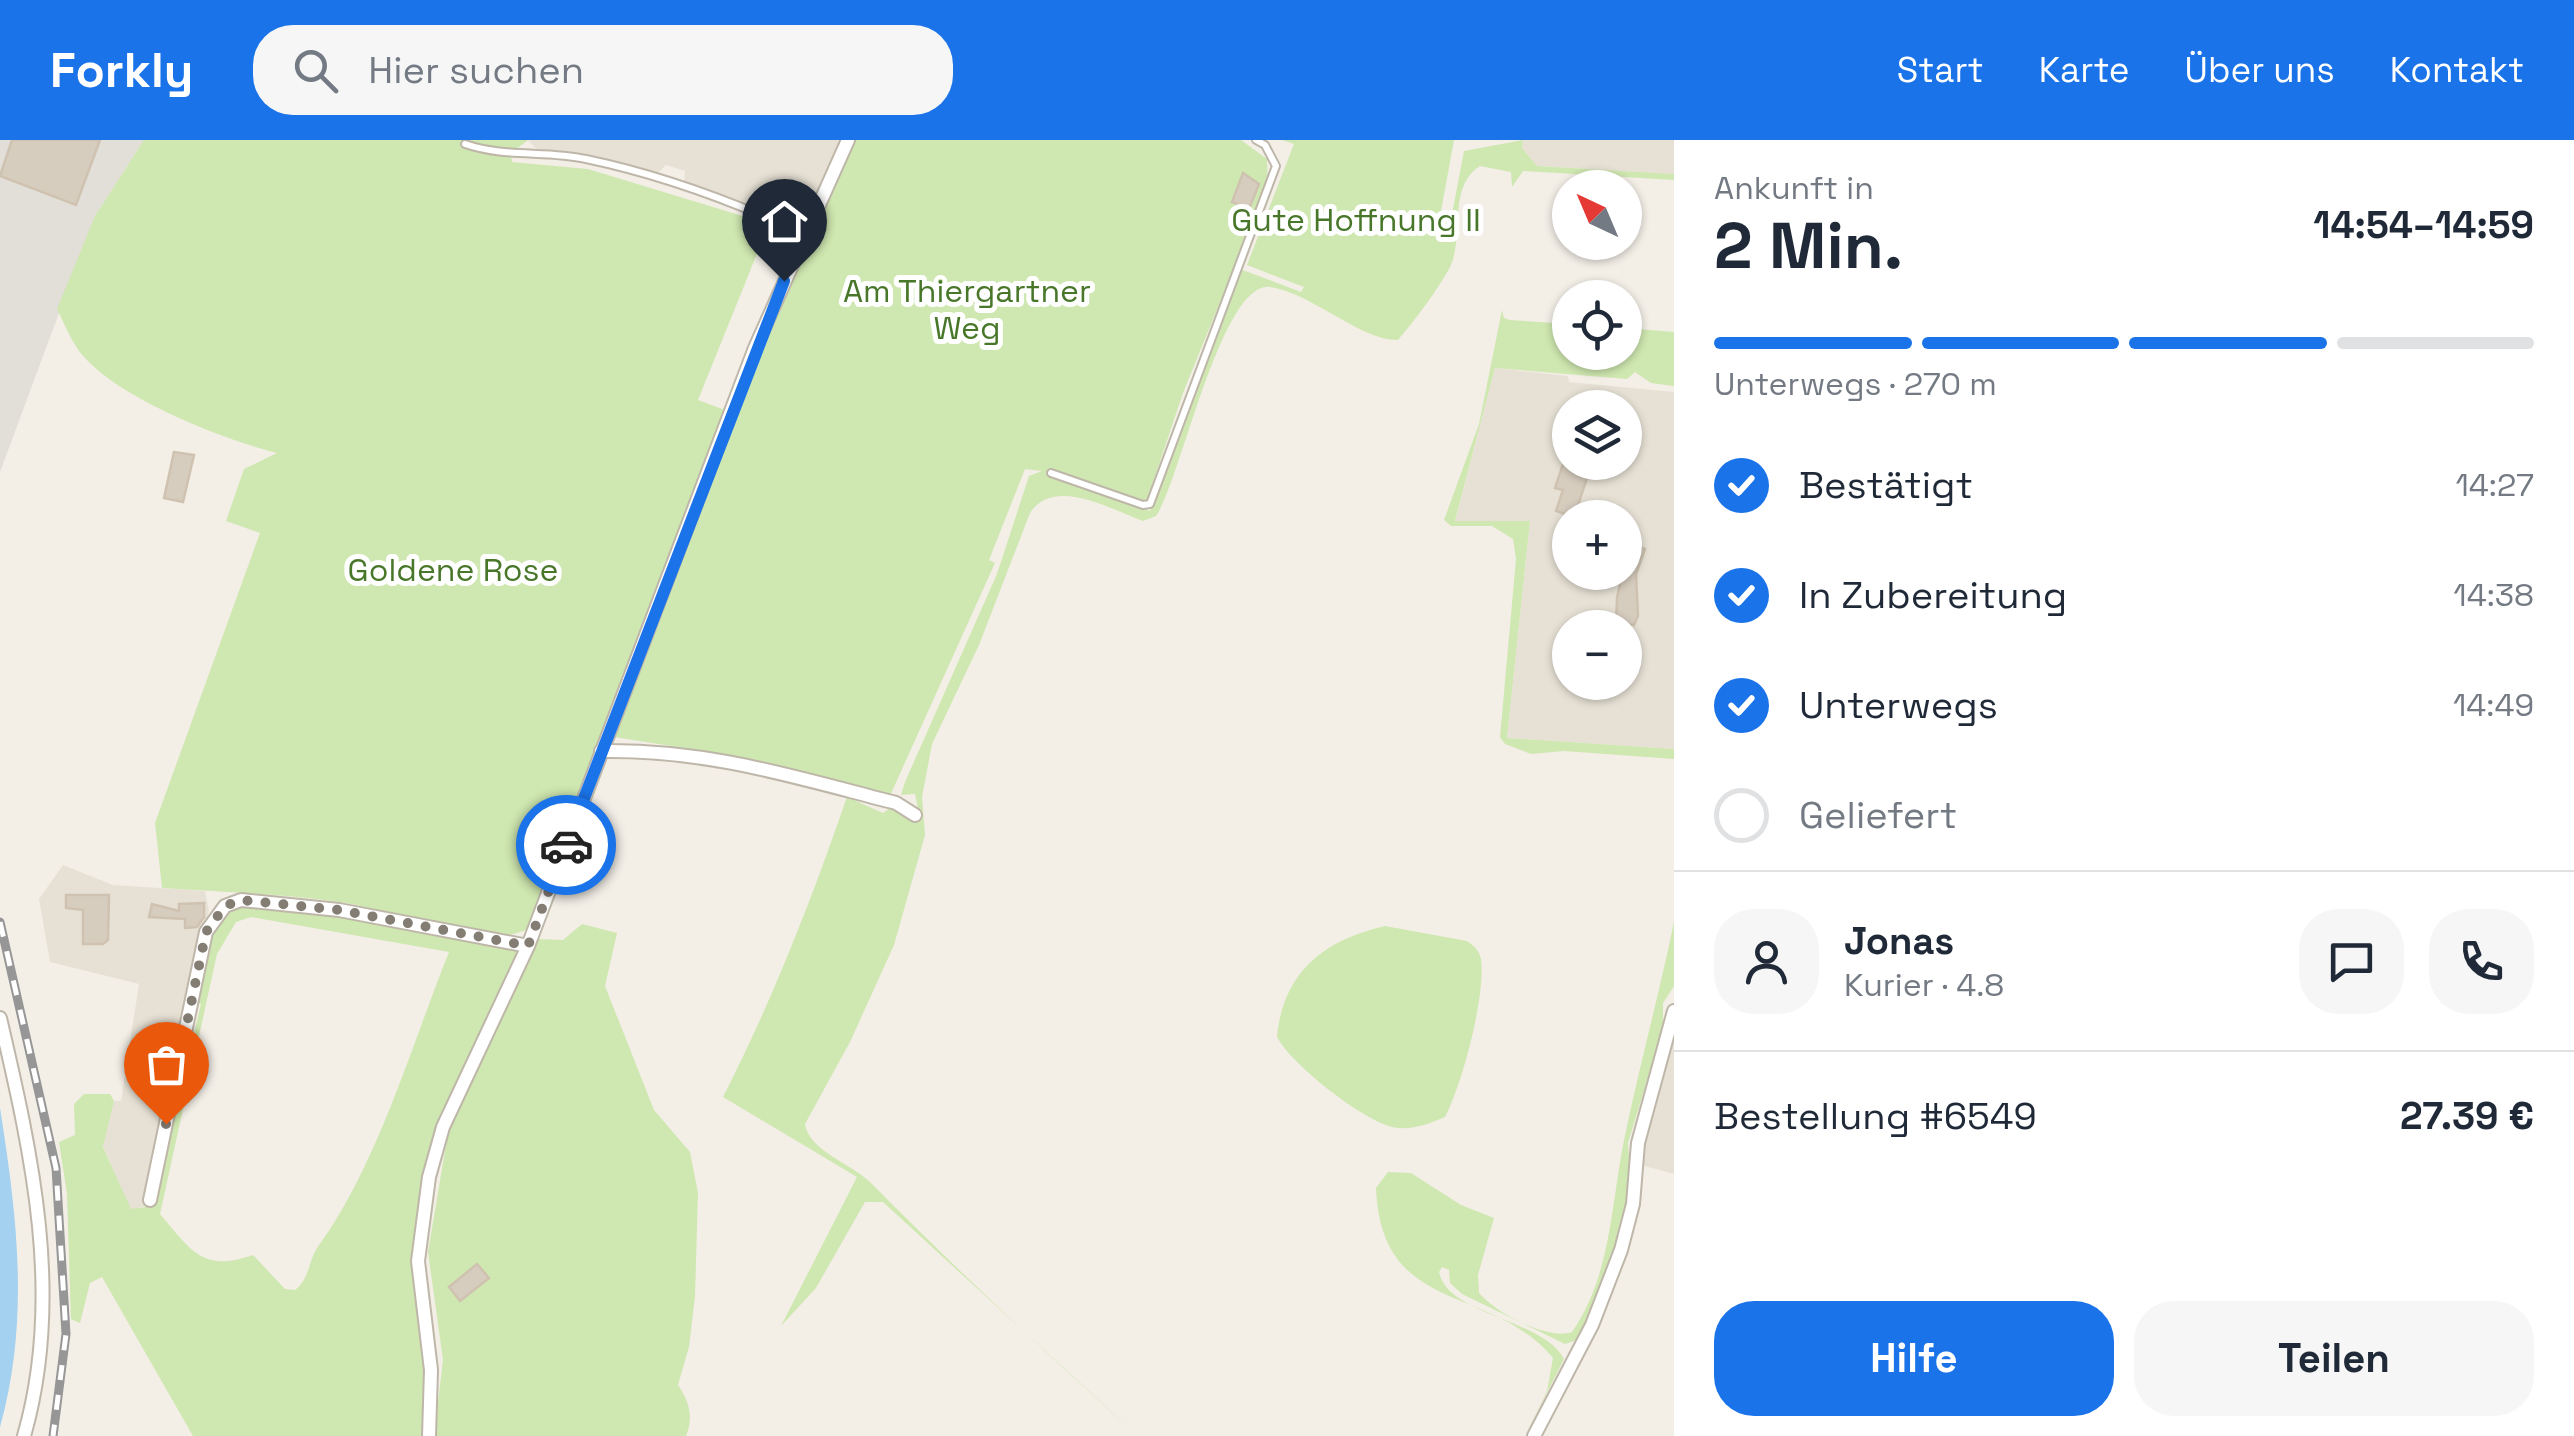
<!DOCTYPE html>
<html lang="de">
<meta charset="utf-8">
<style>
:root{--surface:#fff;--page:#f6f6f7;--text:#1f2937;--muted:#747a83;--line:#e0e1e3;--accent:#1a73e8}
body{margin:0;font-family:"Space Grotesk",sans-serif;background:var(--page);color:var(--text);height:100vh;display:flex;flex-direction:column;font-size:38px;white-space:nowrap}
*{box-sizing:border-box;margin:0}
p{font-size:32px;color:var(--muted)}
.icon{flex:none;width:55px;height:55px;fill:none;stroke:currentColor;stroke-width:2;stroke-linecap:round;stroke-linejoin:round}
.map{position:relative;flex:1;overflow:hidden}
.side{display:flex;flex-direction:column;background:var(--surface);width:900px}
.side>*{flex:none}
.needle{width:65px;rotate:316deg}
.fabs{position:absolute;left:1552px;top:30px;display:grid;gap:20px}
.fabs a{display:grid;place-items:center;width:90px;height:90px;border-radius:50%;background:var(--surface);box-shadow:0 2px 8px #0004;font-size:50px}
.pin{position:absolute;display:grid;place-items:center;width:85px;height:85px;color:#fff;margin:-102px -42px;border-radius:50% 50% 50% 0;rotate:-45deg;box-shadow:0 0 10px #0007}
.pin .icon{rotate:45deg}
.courier{position:absolute;display:grid;place-items:center;width:100px;height:100px;margin:-50px;border:8px solid #1a73e8;border-radius:50%;background:#fff;color:#222;box-shadow:0 2px 12px #0007}
.summary em{font-style:normal;font-weight:800}
.summary div{display:flex;flex-direction:column-reverse}
.summary{display:flex;align-items:center;justify-content:space-between;height:170px;padding:0 40px}
h1{font-size:65px;font-weight:800;line-height:75px}
.bar{display:grid;grid-template-columns:repeat(4,1fr);gap:15px 10px;align-content:center;height:120px;padding:0 40px}
.bar i{height:12px;border-radius:8px;background:var(--line)}
.bar .on{background:var(--accent)}
.bar p{grid-column:span 4}
.line{display:flex;align-items:center;gap:25px;padding:0 40px;border-top:2px solid var(--line)}
.line div{flex:1}
.round{display:grid;place-items:center;flex:none;width:105px;height:105px;border-radius:40px;background:var(--page)}
ol{padding:0 40px;list-style:none}
li{display:flex;align-items:center;gap:30px;height:110px}
li p{margin-inline-start:auto}
li .icon{padding:10px;border-radius:50%;background:var(--accent);color:#fff;stroke-width:4}
li:last-child{color:var(--muted)}
li i{width:55px;height:55px;border:5px solid var(--line);border-radius:50%}
.button{display:flex;gap:20px;margin-top:auto;padding:20px 40px}
.button a{flex:1;height:115px;border-radius:40px;background:var(--accent);color:#fff;font-size:40px;font-weight:800;line-height:115px;text-align:center}
.button a+a{background:var(--page);color:var(--text)}
header{display:flex;align-items:center;gap:60px;box-sizing:border-box;height:140px;padding:0 50px;background:var(--accent);color:#fff}
header strong{font-size:48px}
nav{display:flex;gap:55px;margin-inline-start:auto;font-size:35px}
.search{width:700px;height:90px;background:var(--page);display:flex;align-items:center;gap:25px;box-sizing:border-box;padding:0 35px;border-radius:40px;color:var(--muted);font-size:38px}
main{display:flex;flex:1;min-height:0}
.map>svg:first-child{display:block}
.residential{fill:#e7e1d5;fill-rule:evenodd}
.industrial{fill:#e2ded8}
.green{fill:#cfe7b0;fill-rule:evenodd}
.water{fill:#a4d1ef}
.building{fill:#d7cdbf;stroke:#cfc2b0;stroke-width:2.5}
.lines{fill:none;stroke-linecap:round;stroke-linejoin:round}
.service-casing{stroke:#beb7a9;stroke-width:10}
.minor-casing{stroke:#beb7a9;stroke-width:16}
.service{stroke:#fff;stroke-width:6}
.minor{stroke:#fff;stroke-width:12}
.rail-casing{stroke:#969696;stroke-width:9}
.rail{stroke:#fff;stroke-width:5;stroke-dasharray:15;stroke-linecap:butt}
.done{stroke:#837d74;stroke-width:10;stroke-dasharray:0 18}
.route{stroke:#1a73e8;stroke-width:12}
.labels{text-anchor:middle;stroke-width:10;stroke-linejoin:round;paint-order:stroke}
.park-label{font-size:32px;fill:#48772a;stroke:#fff}
</style>
<header>
<strong>Forkly</strong>
<div class="search"><svg class="icon" aria-label="search" viewBox="0 0 24 24"><circle cx="10" cy="10" r="6"/><path d="M15 15l6 6"/></svg>Hier suchen</div>
<nav><a>Start</a><a>Karte</a><a>Über uns</a><a>Kontakt</a></nav>
</header>
<main>
<div class="map">
<svg width="1674" height="1296" viewBox="0 0 1674 1296">
<rect width="100%" height="100%" fill="#f3efe7"/>
<!-- residential -->
<path class="residential" d="M528,0H841V1L801,82L684,44L685,31L666,25L655,36L586,15L543,16Z
M1523,0H1674V34L1537,26L1522,8Z
M1495,228L1568,236L1569,242L1674,252V609L1507,598L1530,382H1455ZM1570,268H1625V322H1570ZM1570,378H1625V432H1570ZM1570,488H1625V542H1570Z
M63,725L113,745L205,751L209,771L145,1066L131,1070L103,1006L114,961H121L139,844L50,822L39,759Z
M1674,895V1034L1641,1025L1643,1002Z"/>
<!-- industrial -->
<path class="industrial" d="M0,0H144L95,76L0,332Z"/>
<!-- green -->
<path class="green" d="M144,0H528L511,13L512,22L588,29L769,84L698,260L725,270L526,790C470,812 402,772 346,763C286,754 223,752 162,748L155,683L260,393L226,381L244,329L277,313C222,299 114,257 79,211C70,198 64,183 57,169L95,76Z
M856,0H1241L1267,19L1268,44L1183,253L1146,363L1045,332L1150,371L1214,189L1240,129L1301,152L1304,147L1247,125L1294,4L1282,0H1454L1441,71L1452,74L1464,11L1523,0L1522,8L1537,26L1674,34V40L1523,31L1512,47L1511,32L1480,26C1446,48 1466,97 1449,129C1436,152 1416,179 1398,200C1361,201 1310,152 1270,147C1221,141 1181,340 1156,376L1143,381C1110,369 1054,336 1030,373L979,505L932,604L922,657L925,695L894,805L850,902L805,984C809,1011 852,1024 871,1043C957,1130 1047,1214 1138,1296L883,1062H865L816,1148L781,1186L857,1037L723,957C773,859 811,761 847,657L883,673L890,668L919,674L915,654L901,655L905,642L997,434L1029,336L1042,331L1025,329L989,420L995,423L889,658L729,615L614,597L762,208Z
M1502,170L1504,178L1510,180L1570,184V212H1625V188L1674,192V246L1651,243L1635,232L1627,239L1495,228L1455,381H1530L1507,598L1674,609V619L1564,611L1531,614L1505,604L1500,597L1516,419L1513,399L1492,386H1451L1444,380L1479,284Z
M249,766L350,777L515,809L519,814L440,983L419,1093L425,1246L421,1296H193L102,1137L90,1143L80,1183L71,1179L67,1054L59,1002L75,995L74,964L84,954H110L114,961L103,1007L131,1069L153,1066L201,864L194,862C202,824 203,772 249,766ZM251,777L449,812C412,904 377,1026 319,1105C308,1120 310,1139 295,1150L285,1149L253,1115C202,1133 191,1110 160,1074L217,814L236,782Z
M1674,782V846L1663,863V888L1628,1003L1631,1046L1619,1103L1580,1199L1565,1204L1462,1154L1450,1143L1449,1130L1442,1127L1439,1132C1448,1176 1542,1178 1564,1219L1525,1296L1547,1251L1553,1218C1491,1143 1381,1177 1376,1048L1388,1032L1411,1033L1461,1065L1494,1078L1478,1135L1479,1153C1495,1172 1547,1201 1572,1192C1611,1136 1611,1065 1624,1000C1639,927 1659,855 1674,782Z
M582,784L617,793L605,846L654,970L690,1012L698,1053L695,1156L689,1207L678,1245C689,1261 694,1277 686,1296H434L443,1220L428,1112L451,975L537,799L563,800Z
M1385,786L1467,801C1474,806 1479,810 1481,819C1486,855 1462,945 1445,977C1429,984 1410,991 1392,987C1361,979 1291,924 1277,897C1283,832 1324,800 1385,786Z"/>
<!-- water -->
<path class="water" d="M0,968C17,1076 30,1179 0,1287Z"/>
<!-- building -->
<path class="building" d="M12,0H100L76,65L0,36Z
M1243,33L1259,44L1249,69L1232,62Z
M174,312L194,315L183,362L164,358Z
M1563,324L1589,332L1574,377L1556,371L1563,350L1555,348Z
M1629,403L1645,409L1636,434L1638,476L1634,485L1616,484L1617,458Z
M66,755H109L108,800L103,804H83V770L66,768Z
M204,763V777L197,787L185,788V779L149,777L152,764L179,771V764Z
M477,1124L489,1138L460,1161L449,1147Z"/>
<g class="lines">
<!-- service casing -->
<g class="service-casing">
<path id="service" d="M465,4C506,18 545,10 586,19C658,34 737,63 804,94
M1051,333L1143,365L1150,364L1276,26L1265,5L1256,0"/>
</g>
<!-- minor casing -->
<g class="minor-casing">
<path id="minor" d="M601,611C707,609 794,637 896,663L915,675
M0,878C32,1015 64,1157 24,1296
M150,1060L206,792L225,766L241,760L339,770L528,806
M429,1296L431,1230L418,1121L429,1037L443,987L528,806L755,208L848,0
M1534,1296L1592,1185L1621,1110L1633,1064L1638,1003L1674,871"/>
</g>
<!-- service -->
<use href="#service" class="service"/>
<!-- minor -->
<use href="#minor" class="minor"/>
<!-- rail casing -->
<g class="rail-casing">
<path id="rail" d="M0,782L56,1028L66,1194L53,1296"/>
</g>
<!-- rail -->
<use href="#rail" class="rail"/>
</g>
<g class="lines">
<!-- done -->
<path class="done" d="M166,984L206,792L225,766L241,760L339,770L528,806L566,705"/>
<!-- route -->
<path class="route" d="M566,705L784,141"/>
</g>
<g class="labels">
<!-- park labels -->
<g class="park-label">
<text x="1356" y="91">Gute Hoffnung II</text>
<text x="967" y="162">Am Thiergartner<tspan x="967" dy="37">Weg</tspan></text>
<text x="453" y="441">Goldene Rose</text>
</g>
</g>
</svg>
<div class="fabs">
<a><svg class="needle" viewBox="-14 -14 28 28"><path d="M0-13l5 13h-10z" fill="#e53935"/><path d="M0 13l5-13h-10z" fill="#747a83"/></svg></a>
<a><svg class="icon" aria-label="locate" viewBox="0 0 24 24"><circle cx="12" cy="12" r="6"/><path d="M12 2v4M12 18v4M2 12h4M18 12h4"/></svg></a>
<a><svg class="icon" aria-label="layers" viewBox="0 0 24 24"><path d="M12 4l9 5-9 5-9-5zM3 14l9 5 9-5"/></svg></a>
<a>+</a>
<a>−</a>
</div>
<div class="pin" style="left:166px;top:984px;background:#ea580c"><svg class="icon" aria-label="bag" viewBox="0 0 24 24"><path d="M5 8h14l-1 12H6zM9 8a3 3 0 0 1 6 0"/></svg></div>
<div class="pin" style="left:784px;top:141px;background:#1f2937"><svg class="icon" aria-label="home" viewBox="0 0 24 24"><path d="M3 11l9-7 9 7M6 9v11h12V9"/></svg></div>
<div class="courier" style="left:566px;top:705px"><svg class="icon" aria-label="car" viewBox="0 0 24 24"><path d="M5 17H2v-5l4-1 3-4h7l3 4 3 1v5h-3M9 17h6M6 11h13"/><circle cx="7" cy="17" r="2"/><circle cx="17" cy="17" r="2"/></svg></div>
</div>
<section class="side">
<div class="summary"><div><h1>2 Min.</h1><p>Ankunft in</p></div><em>14:54–14:59</em></div>
<div class="bar"><i class="on"></i><i class="on"></i><i class="on"></i><i></i><p>Unterwegs · 270 m</p></div>
<ol>
<li><svg class="icon" aria-label="check" viewBox="0 0 24 24"><path d="M5 12l5 5 9-10"/></svg>Bestätigt<p>14:27</p></li>
<li><svg class="icon" aria-label="check" viewBox="0 0 24 24"><path d="M5 12l5 5 9-10"/></svg>In Zubereitung<p>14:38</p></li>
<li><svg class="icon" aria-label="check" viewBox="0 0 24 24"><path d="M5 12l5 5 9-10"/></svg>Unterwegs<p>14:49</p></li>
<li><i></i>Geliefert</li>
</ol>
<div class="line" style="height:180px"><a class="round"><svg class="icon" aria-label="person" viewBox="0 0 24 24"><circle cx="12" cy="8" r="4"/><path d="M4 21q1-7 8-7t8 7"/></svg></a><div><b>Jonas</b><p>Kurier · 4.8</p></div><a class="round"><svg class="icon" aria-label="chat" viewBox="0 0 24 24"><path d="M4 5h16v11H9l-5 4z"/></svg></a><a class="round"><svg class="icon" aria-label="phone" viewBox="0 0 24 24"><path d="M5 4h4l2 5-3 2q2 4 5 5l2-3 5 2v4C11 20 4 13 5 4z"/></svg></a></div>
<div class="line" style="height:130px"><div>Bestellung #6549</div><b>27.39 €</b></div>
<div class="button"><a>Hilfe</a><a>Teilen</a></div>
</section>
</main>
